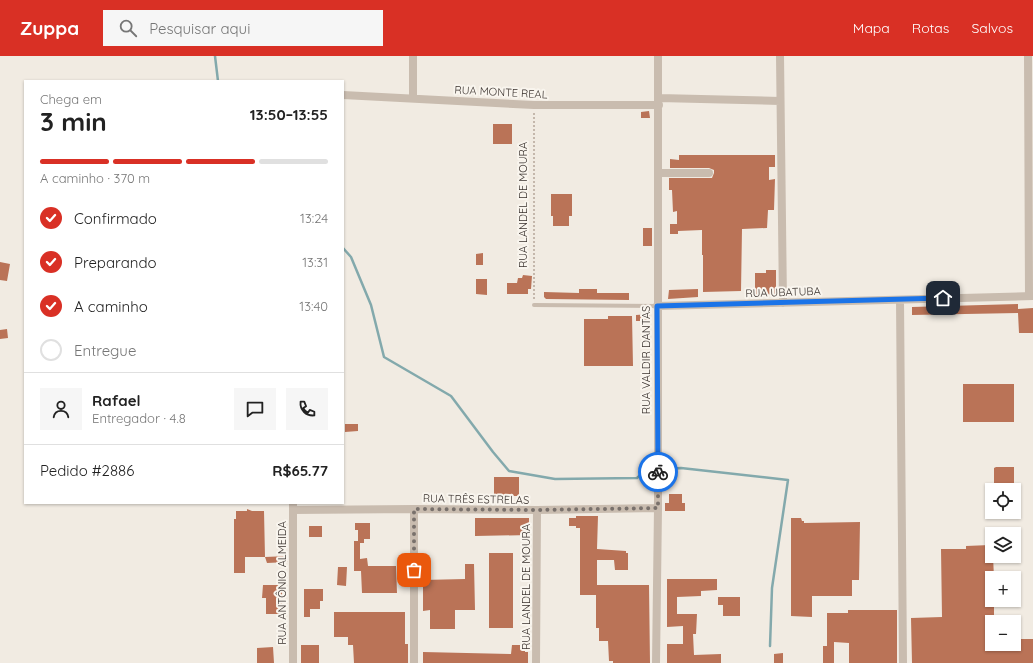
<!DOCTYPE html>
<html lang="pt">
<meta charset="utf-8">
<style>
:root{--surface:#fff;--page:#f6f6f6;--text:#222;--muted:#767676;--line:#e0e0e0;--accent:#d93025}
body{margin:0;font-family:Quicksand,sans-serif;background:var(--page);color:var(--text);height:100vh;display:flex;flex-direction:column;font-size:15px;white-space:nowrap}
*{box-sizing:border-box;margin:0}
p{font-size:13px;color:var(--muted)}
.icon{flex:none;width:22px;height:22px;fill:none;stroke:currentColor;stroke-width:2;stroke-linecap:round;stroke-linejoin:round}
.map{position:relative;flex:1;overflow:hidden}
.details{position:absolute;left:24px;top:24px;width:320px;height:424px;display:flex;flex-direction:column;background:var(--surface);border-radius:0px;box-shadow:0 1px 3px #0004}
.details>*{flex:none}
.controls{position:absolute;left:985px;top:427px;display:grid;gap:8px}
.controls a{display:grid;place-items:center;width:36px;height:36px;border-radius:0px;background:var(--surface);box-shadow:0 1px 3px #0004;font-size:20px}
.pin{position:absolute;display:grid;place-items:center;width:34px;height:34px;color:#fff;margin:-17px;border-radius:8px;box-shadow:0 2px 6px #0006}
.courier{position:absolute;display:grid;place-items:center;width:40px;height:40px;margin:-20px;border:3px solid #1a73e8;border-radius:50%;background:#fff;color:#222;box-shadow:0 1px 5px #0007}
.head em{font-style:normal;font-weight:700}
.head div{display:flex;flex-direction:column-reverse}
.head{display:flex;align-items:center;justify-content:space-between;height:68px;padding:0 16px}
h1{font-size:26px;font-weight:700;line-height:30px}
.bar{display:grid;grid-template-columns:repeat(4,1fr);gap:6px 4px;align-content:center;height:48px;padding:0 16px}
.bar i{height:5px;border-radius:3px;background:var(--line)}
.bar .active{background:var(--accent)}
.bar p{grid-column:span 4}
.line{display:flex;align-items:center;gap:10px;padding:0 16px;border-top:1px solid var(--line)}
.line div{flex:1}
.round{display:grid;place-items:center;flex:none;width:42px;height:42px;border-radius:0px;background:var(--page)}
ol{padding:0 16px;list-style:none}
li{display:flex;align-items:center;gap:12px;height:44px}
li p{margin-inline-start:auto}
li .icon{padding:4px;border-radius:50%;background:var(--accent);color:#fff;stroke-width:4}
li:last-child{color:var(--muted)}
li i{width:22px;height:22px;border:2px solid var(--line);border-radius:50%}
header{display:flex;align-items:center;gap:24px;box-sizing:border-box;height:56px;padding:0 20px;background:var(--accent);color:#fff}
header strong{font-size:19px}
nav{display:flex;gap:22px;margin-inline-start:auto;font-size:14px}
.search{width:280px;height:36px;background:var(--page);display:flex;align-items:center;gap:10px;box-sizing:border-box;padding:0 14px;border-radius:0px;color:var(--muted);font-size:15px}
.map>svg:first-child{display:block}
.lines{fill:none;stroke-linecap:round;stroke-linejoin:round}
.stream{stroke:#83a9ac;stroke-width:2.5}
.building{fill:#ba7357}
.path{stroke:#b5a699;stroke-width:1.5;stroke-dasharray:2 2;stroke-linecap:butt}
.service{stroke:#c9bcaf;stroke-width:4}
.minor{stroke:#c9bcaf;stroke-width:8}
.done{stroke:#79716c;stroke-width:4;stroke-dasharray:0 7.2}
.route{stroke:#1a73e8;stroke-width:5}
.labels{text-anchor:middle;stroke-width:4;stroke-linejoin:round;paint-order:stroke}
.street-label{font-size:11px;fill:#38302c;stroke:#f9f5ee}
</style>
<header>
<strong>Zuppa</strong>
<div class="search"><svg class="icon" aria-label="search" viewBox="0 0 24 24"><circle cx="10" cy="10" r="6"/><path d="M15 15l6 6"/></svg>Pesquisar aqui</div>
<nav><a>Mapa</a><a>Rotas</a><a>Salvos</a></nav>
</header>
<div class="map">
<svg width="1033" height="607" viewBox="0 0 1033 607">
<rect width="100%" height="100%" fill="#f1ebe2"/>
<g class="lines">
<!-- stream -->
<path class="stream" d="M215,0L218,25
M343,192L351,201L371,249L384,301L451,340L493,396L509,415L555,423L637,422L648,412
M667,413L681,412L788,424L772,532L770,590"/>
</g>
<!-- building -->
<path class="building" d="M649,55L650,62H641V56Z
M493,68H512V88H493Z
M679,99H775V111H769V124L775,123L774,154H768L767,172L742,173L741,235L703,236V199H702V174L678,175V178H670V168H677V155L673,156L672,134H669V122H712L714,117V114L709,112H670V103L679,104Z
M551,138H572V160H569V170H553V160H551Z
M643,172H652V190H643Z
M483,197V209H476V198Z
M0,206L10,208L7,225L0,224Z
M766,214H776V238L755,239V217H766Z
M523,219L532,220L531,233H528V238H507V227H517L518,222H522Z
M476,223H487V239L476,238Z
M579,233H597V237H629V244L546,243L544,241V236L579,237Z
M698,233V241L668,243L669,234Z
M1018,248V253L1033,252V277H1019L1018,257L912,259V251Z
M650,258V265H636V259Z
M608,260H632L633,310H584V263H608Z
M7,273L8,282L0,283V274Z
M963,328H1014V366H963Z
M345,368H358V375L345,376Z
M996,411H1014V432H994V412Z
M494,421H519V440H494Z
M669,438H682V447H685V455H665V447H669Z
M247,453L252,455H264L265,501H245V517H234V463H236V455H247Z
M576,460H598L597,493L626,495V497H628V514H615L614,504H597V529H649L650,607H613V605H609L608,585H599V572H596V539H580V472H576V470H569V462H576Z
M475,462H529V479L475,480Z
M791,462H801L802,465H804V467L860,466L859,524H852V540H812V561L791,560Z
M355,467H370V483H364V487H360V503L367,502L368,510H396L397,537H362L361,515H354V485H358V474H355Z
M309,470H322V481H309Z
M990,489V493L992,492V500H993L994,522H992V544H994V566H992V588H1018V583H1033V607H912L911,562L942,561L941,493H966V490Z
M489,497H513V572H489Z
M288,500V506L267,507L265,501Z
M465,508H474L475,554H455V573H430V554L423,555V524L465,523Z
M338,511H347L346,530L337,529Z
M667,523H717V534L701,535V540L677,541V558H697L696,578H693L694,599L721,598V607H667V588H683V570L667,571Z
M263,529H282V558H266V542H262Z
M304,533H323V545H320V553H310V561H304Z
M718,541H740V560H723V549H718Z
M848,554H897V607H849V587L834,586V607H823V590H827V557H848Z
M334,556H405V588H408V607H354L353,589H348V581H334Z
M301,589H319V607H301Z
M512,589H525V596H528V607H423V596L511,598Z
M273,591L274,607H257V592Z
M783,597V607H774V598Z"/>
<g class="lines">
<!-- path -->
<path class="path" d="M534,57V243"/>
<!-- service -->
<path class="service" d="M534,249L657,250"/>
<!-- minor -->
<path class="minor" d="M780,0L783,247
M1028,0L1029,240
M343,39L534,49H659
M413,42V0
M659,42L780,45
M658,117H709
M900,244L903,607
M657,250L1033,240
M293,447V607
M414,453V607
M293,454L414,453L537,454L658,452
M536,607L537,454
M656,607L658,452V0"/>
</g>
<g class="lines">
<!-- done -->
<path class="done" d="M414,514V453L537,454L658,452V416"/>
<!-- route -->
<path class="route" d="M658,416L657,250L943,242"/>
</g>
<g class="labels">
<!-- street labels -->
<g class="street-label">
<text transform="translate(501 36) rotate(3)" y="4">RUA MONTE REAL</text>
<text transform="translate(523 149) rotate(-90)" y="4">RUA LANDEL DE MOURA</text>
<text transform="translate(783 236) rotate(-2)" y="4">RUA UBATUBA</text>
<text transform="translate(646 304) rotate(-90)" y="4">RUA VALDIR DANTAS</text>
<text transform="translate(476 443) rotate(1)" y="4">RUA TRÊS ESTRELAS</text>
<text transform="translate(282 527) rotate(-90)" y="4">RUA ANTÔNIO ALMEIDA</text>
<text transform="translate(526 531) rotate(-90)" y="4">RUA LANDEL DE MOURA</text>
</g>
</g>
</svg>
<div class="controls">
<a><svg class="icon" aria-label="locate" viewBox="0 0 24 24"><circle cx="12" cy="12" r="6"/><path d="M12 2v4M12 18v4M2 12h4M18 12h4"/></svg></a>
<a><svg class="icon" aria-label="layers" viewBox="0 0 24 24"><path d="M12 4l9 5-9 5-9-5zM3 14l9 5 9-5"/></svg></a>
<a>+</a>
<a>−</a>
</div>
<div class="pin" style="left:414px;top:514px;background:#ea580c"><svg class="icon" aria-label="bag" viewBox="0 0 24 24"><path d="M5 8h14l-1 12H6zM9 8a3 3 0 0 1 6 0"/></svg></div>
<div class="pin" style="left:943px;top:242px;background:#1f2937"><svg class="icon" aria-label="home" viewBox="0 0 24 24"><path d="M3 11l9-7 9 7M6 9v11h12V9"/></svg></div>
<div class="courier" style="left:658px;top:416px"><svg class="icon" aria-label="bike" viewBox="0 0 24 24"><circle cx="6" cy="16" r="4"/><circle cx="18" cy="16" r="4"/><path d="M6 16l4-8h5l3 8M10 8l3 8H6M13 5h3"/></svg></div>
<section class="details">
<div class="head"><div><h1>3 min</h1><p>Chega em</p></div><em>13:50–13:55</em></div>
<div class="bar"><i class="active"></i><i class="active"></i><i class="active"></i><i></i><p>A caminho · 370 m</p></div>
<ol>
<li><svg class="icon" aria-label="check" viewBox="0 0 24 24"><path d="M5 12l5 5 9-10"/></svg>Confirmado<p>13:24</p></li>
<li><svg class="icon" aria-label="check" viewBox="0 0 24 24"><path d="M5 12l5 5 9-10"/></svg>Preparando<p>13:31</p></li>
<li><svg class="icon" aria-label="check" viewBox="0 0 24 24"><path d="M5 12l5 5 9-10"/></svg>A caminho<p>13:40</p></li>
<li><i></i>Entregue</li>
</ol>
<div class="line" style="height:72px"><a class="round"><svg class="icon" aria-label="person" viewBox="0 0 24 24"><circle cx="12" cy="8" r="4"/><path d="M4 21q1-7 8-7t8 7"/></svg></a><div><b>Rafael</b><p>Entregador · 4.8</p></div><a class="round"><svg class="icon" aria-label="chat" viewBox="0 0 24 24"><path d="M4 5h16v11H9l-5 4z"/></svg></a><a class="round"><svg class="icon" aria-label="phone" viewBox="0 0 24 24"><path d="M5 4h4l2 5-3 2q2 4 5 5l2-3 5 2v4C11 20 4 13 5 4z"/></svg></a></div>
<div class="line" style="height:52px"><div>Pedido #2886</div><b>R$65.77</b></div>
</section>
</div>
